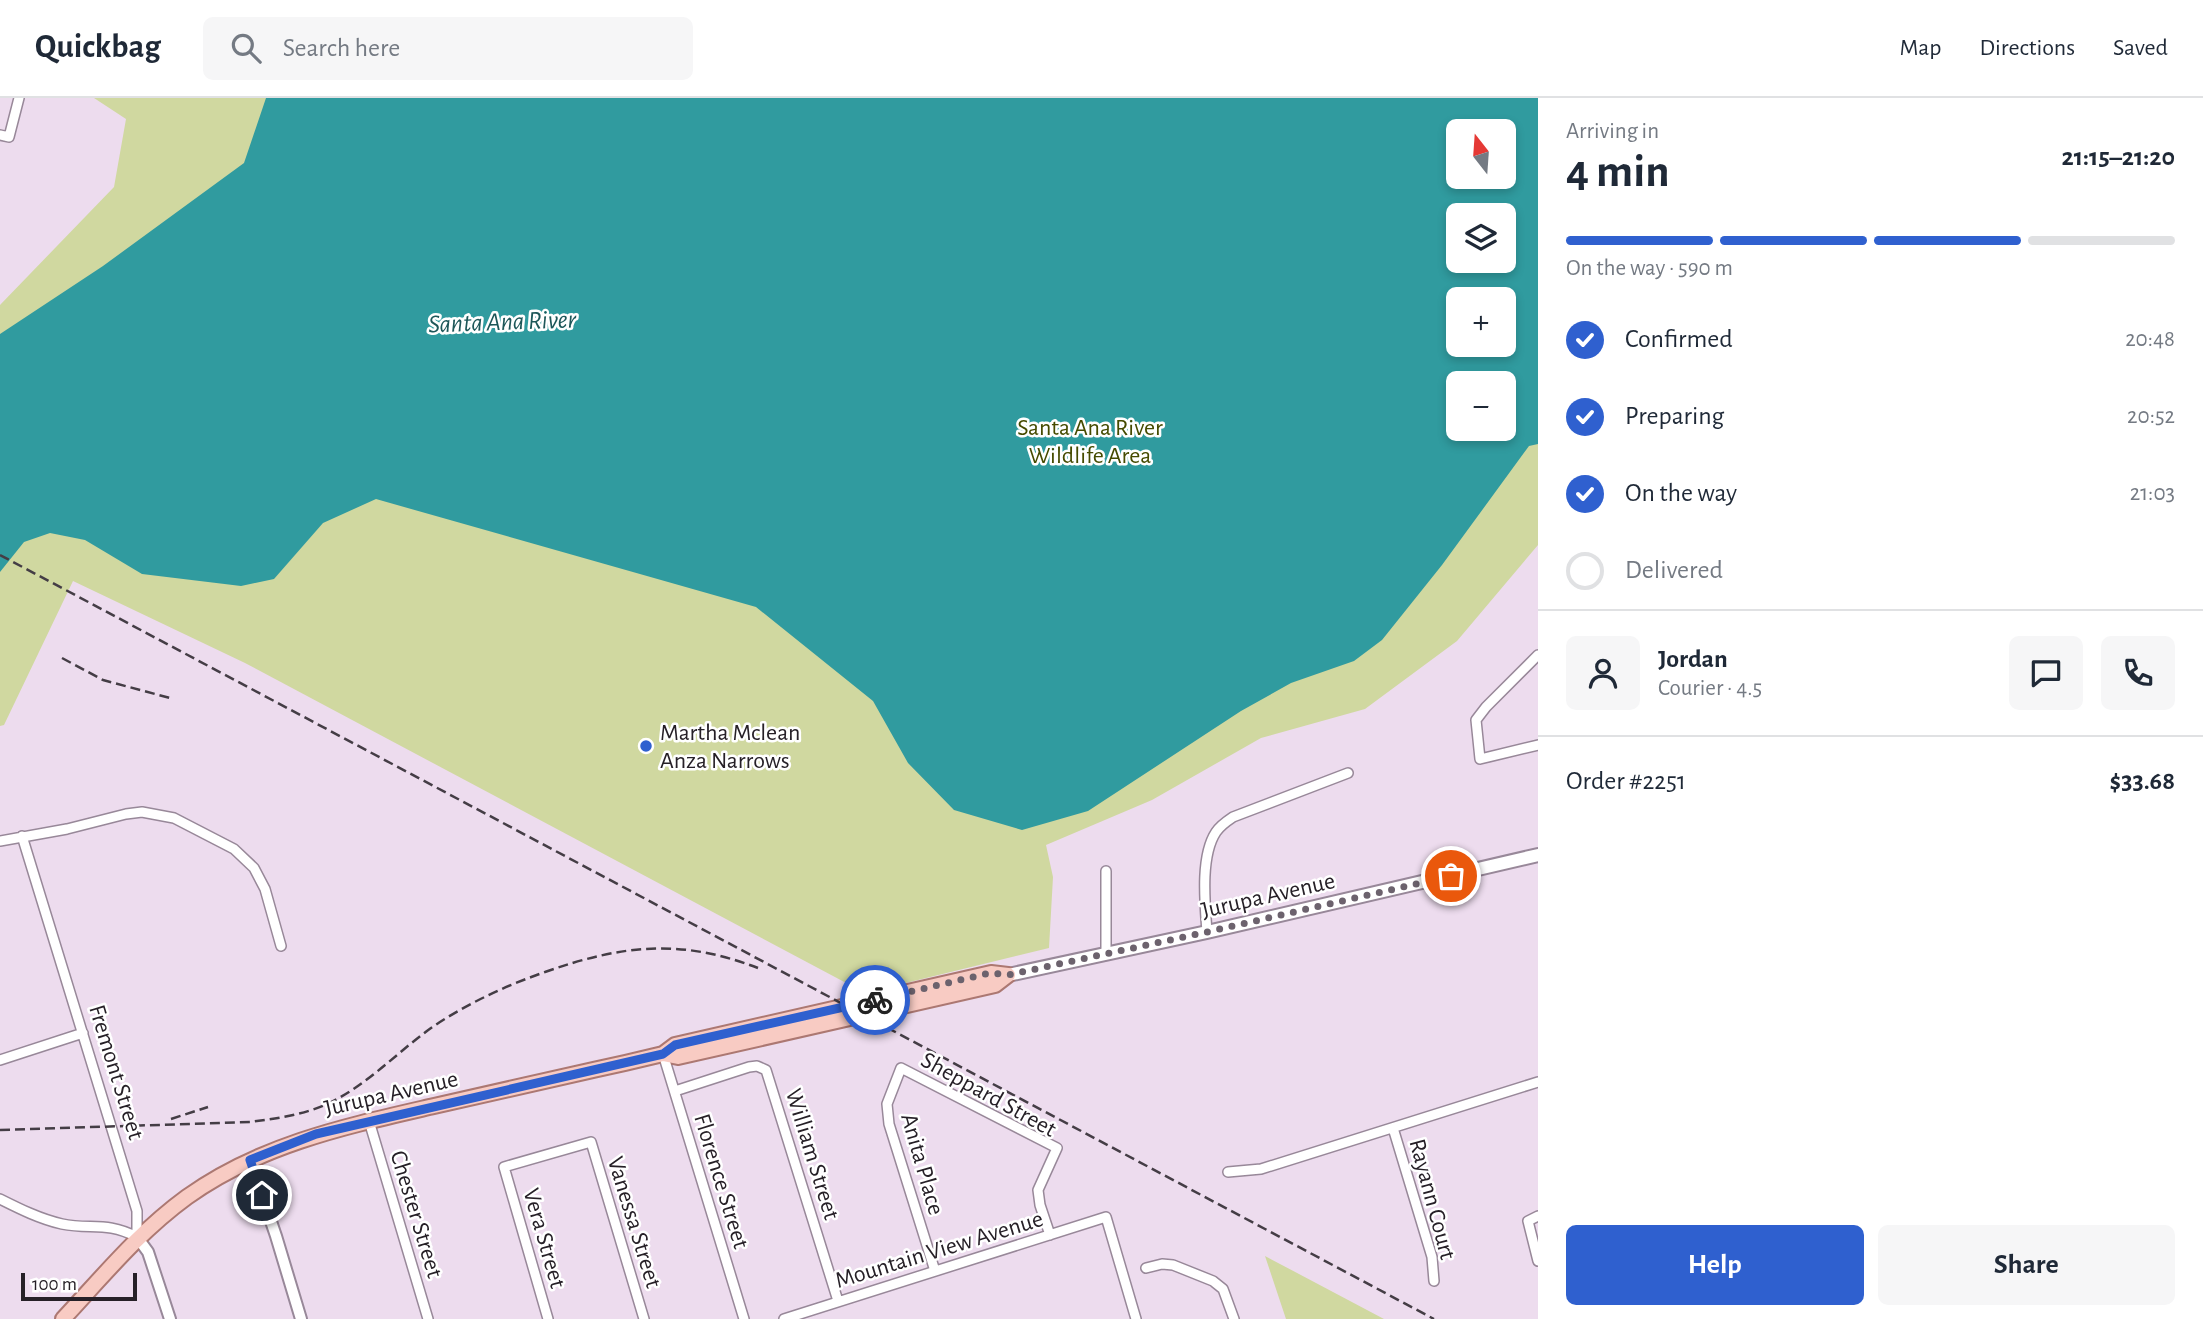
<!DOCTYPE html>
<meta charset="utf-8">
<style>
:root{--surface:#fff;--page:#f6f6f7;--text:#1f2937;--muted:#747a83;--line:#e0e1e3;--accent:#2f60cf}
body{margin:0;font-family:"Alegreya Sans",sans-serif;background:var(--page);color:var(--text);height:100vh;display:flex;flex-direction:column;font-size:26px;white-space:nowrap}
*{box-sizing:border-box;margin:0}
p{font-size:23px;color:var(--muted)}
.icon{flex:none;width:38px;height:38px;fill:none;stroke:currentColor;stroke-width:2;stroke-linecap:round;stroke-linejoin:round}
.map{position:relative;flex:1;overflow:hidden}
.panel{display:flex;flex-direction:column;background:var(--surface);width:665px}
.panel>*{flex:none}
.needle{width:46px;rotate:343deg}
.fabs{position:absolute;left:1446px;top:21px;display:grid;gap:14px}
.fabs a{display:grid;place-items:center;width:70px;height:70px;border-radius:10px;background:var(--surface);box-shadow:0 4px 10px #0003;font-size:35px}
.scale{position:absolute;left:21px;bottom:18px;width:116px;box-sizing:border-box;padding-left:7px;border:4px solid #262027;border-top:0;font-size:19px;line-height:24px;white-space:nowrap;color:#262027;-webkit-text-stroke:5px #fff;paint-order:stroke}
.pin{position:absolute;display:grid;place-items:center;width:60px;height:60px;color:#fff;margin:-30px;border:4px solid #fff;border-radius:50%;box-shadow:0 2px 7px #0007}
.courier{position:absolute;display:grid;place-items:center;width:70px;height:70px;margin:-35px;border:5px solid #2f60cf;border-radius:50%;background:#fff;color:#222;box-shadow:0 2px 9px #0007}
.head em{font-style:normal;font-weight:600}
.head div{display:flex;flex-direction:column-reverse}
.head{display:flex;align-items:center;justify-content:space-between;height:119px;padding:0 28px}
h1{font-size:46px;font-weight:600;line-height:52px}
.bar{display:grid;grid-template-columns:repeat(4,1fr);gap:10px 7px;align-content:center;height:84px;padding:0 28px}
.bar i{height:9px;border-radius:5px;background:var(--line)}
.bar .active{background:var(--accent)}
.bar p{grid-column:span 4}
.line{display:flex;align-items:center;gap:18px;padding:0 28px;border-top:2px solid var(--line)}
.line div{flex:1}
.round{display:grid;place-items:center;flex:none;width:74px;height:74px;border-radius:10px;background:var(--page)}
ol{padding:0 28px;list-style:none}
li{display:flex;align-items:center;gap:21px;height:77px}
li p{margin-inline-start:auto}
li .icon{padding:7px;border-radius:50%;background:var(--accent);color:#fff;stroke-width:4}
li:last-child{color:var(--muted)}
li i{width:38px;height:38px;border:4px solid var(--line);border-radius:50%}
.primary-button{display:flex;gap:14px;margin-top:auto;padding:14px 28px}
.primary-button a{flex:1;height:80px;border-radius:10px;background:var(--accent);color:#fff;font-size:28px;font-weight:600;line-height:80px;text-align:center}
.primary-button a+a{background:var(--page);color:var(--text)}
header{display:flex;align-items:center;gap:42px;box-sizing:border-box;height:98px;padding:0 35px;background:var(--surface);border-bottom:2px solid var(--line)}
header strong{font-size:33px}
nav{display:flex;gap:38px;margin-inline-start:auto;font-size:24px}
.search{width:490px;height:63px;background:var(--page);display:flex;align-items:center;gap:18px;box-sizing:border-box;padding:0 24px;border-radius:10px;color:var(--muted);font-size:26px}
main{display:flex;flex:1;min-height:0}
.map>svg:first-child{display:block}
.green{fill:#d0d8a0;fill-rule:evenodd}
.water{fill:#309b9f;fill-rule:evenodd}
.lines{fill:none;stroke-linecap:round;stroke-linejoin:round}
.minor-casing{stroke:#988899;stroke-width:12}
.tertiary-casing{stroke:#988899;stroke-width:14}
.secondary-casing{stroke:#988899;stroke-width:16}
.primary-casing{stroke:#ac7872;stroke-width:18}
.minor{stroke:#fff;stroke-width:9}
.tertiary{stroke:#fff;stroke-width:10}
.secondary{stroke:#fff;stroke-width:12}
.primary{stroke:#f8cbc3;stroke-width:14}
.rail{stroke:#443d45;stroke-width:2.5;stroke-dasharray:10 5;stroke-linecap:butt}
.done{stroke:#6c626d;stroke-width:7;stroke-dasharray:0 12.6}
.route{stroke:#2f60cf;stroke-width:9}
.poi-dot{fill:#2f60cf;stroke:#fff;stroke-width:2.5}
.labels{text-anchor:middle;stroke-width:5;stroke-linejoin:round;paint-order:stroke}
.park-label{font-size:24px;fill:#454b00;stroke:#fff}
.poi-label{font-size:24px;fill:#262027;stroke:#fff;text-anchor:start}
.street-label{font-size:24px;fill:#262027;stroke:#fff}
.water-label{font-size:26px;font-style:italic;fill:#1d5759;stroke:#fff}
</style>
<header>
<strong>Quickbag</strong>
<div class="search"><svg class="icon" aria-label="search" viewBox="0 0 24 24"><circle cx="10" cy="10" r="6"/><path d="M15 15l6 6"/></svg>Search here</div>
<nav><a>Map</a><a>Directions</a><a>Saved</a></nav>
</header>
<main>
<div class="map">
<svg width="1538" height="1221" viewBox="0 0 1538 1221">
<rect width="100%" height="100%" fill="#eddcee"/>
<!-- green -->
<path class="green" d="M94,0H1538V447L1457,543L1365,611L1261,640L1152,702L1046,747L1053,779L1049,850L865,895L245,565L73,483L4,627L0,628V207L114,89L126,21ZM1458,33H1503V79H1458ZM1458,117H1503V163H1458ZM1458,201H1503V247H1458ZM1458,285H1503V331H1458Z
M1265,1158L1384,1221H1286Z"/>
<!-- water -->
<path class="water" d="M266,0H1538V346L1529,348L1442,467L1382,542L1354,563L1291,585L1241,613L1088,713L1022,732L954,712L908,665L873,603L756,509L376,401L323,425L274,481L241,488L142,476L85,442L50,435L24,444L0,474V236L103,168L244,65ZM1458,33H1503V79H1458ZM1458,117H1503V163H1458ZM1458,201H1503V247H1458ZM1458,285H1503V331H1458Z"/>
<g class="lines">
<!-- minor casing -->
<g class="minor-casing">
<path id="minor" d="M0,37L9,39L19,0
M1538,557L1486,609L1476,622L1480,661L1538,647
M0,743L67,731L126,716L142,714L174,720L234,751L254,770L265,791L281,848
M1207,834C1205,806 1200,758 1216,734C1220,728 1227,723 1233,719L1348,675
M1106,856V773
M663,956L744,1221
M0,962L83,935
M675,993L749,969L757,968L766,972L838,1203
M369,1023L428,1221
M1393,1030L1432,1159L1434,1183
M1228,1074L1261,1071L1538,984
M0,1101C20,1111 40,1121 62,1126C91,1132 106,1123 137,1139V1113L22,738
M1538,1118L1528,1123L1538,1163
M1146,1170L1162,1166L1173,1167L1213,1183L1223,1191L1234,1221
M935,1173L889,1026L887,1006L901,970L1057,1050L1038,1092L1040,1107L1050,1137
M548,1221L504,1069L591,1044L644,1221
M784,1221L1106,1119L1136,1221"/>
</g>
<!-- tertiary casing -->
<g class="tertiary-casing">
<path id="tertiary" d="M250,1062L276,1138L301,1221
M137,1139L148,1154L170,1221"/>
</g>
<!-- secondary casing -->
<g class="secondary-casing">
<path id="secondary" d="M1008,877L1207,834L1538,757"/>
</g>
<!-- primary casing -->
<g class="primary-casing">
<path id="primary" d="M663,956L675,947L991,875L1008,877
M63,1221C104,1177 139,1134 187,1099C261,1046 347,1028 434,1008C497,994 561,979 625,965L663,956L678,959L995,887L1008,877"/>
</g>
<!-- minor -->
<use href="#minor" class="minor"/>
<!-- tertiary -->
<use href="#tertiary" class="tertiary"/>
<!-- secondary -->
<use href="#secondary" class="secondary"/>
<!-- primary -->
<use href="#primary" class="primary"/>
<!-- rail -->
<path class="rail" d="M0,457L1434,1221
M62,560L103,582L170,600
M171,1021L208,1009
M0,1032L250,1024C280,1020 310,1016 337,1001C372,982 399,953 431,930C466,906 505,888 545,874C622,847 680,840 758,870"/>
</g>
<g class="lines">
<!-- done -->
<path class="done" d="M875,902L990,875L1008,877L1207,834L1451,778"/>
<!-- route -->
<path class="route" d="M262,1097L250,1062L316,1036L663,956L675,947L875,902"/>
</g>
<!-- markers -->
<circle class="poi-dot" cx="646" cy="648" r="7"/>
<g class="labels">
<!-- park labels -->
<g class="park-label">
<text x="1090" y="337">Santa Ana River<tspan x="1090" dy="28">Wildlife Area</tspan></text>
</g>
<!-- poi labels -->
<g class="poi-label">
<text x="660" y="642">Martha Mclean<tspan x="660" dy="28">Anza Narrows</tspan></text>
</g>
<!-- street labels -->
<g class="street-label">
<text transform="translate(1268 797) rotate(-13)" y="8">Jurupa Avenue</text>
<text transform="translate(117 974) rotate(73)" y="8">Fremont Street</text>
<text transform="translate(391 995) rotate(-13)" y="8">Jurupa Avenue</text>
<text transform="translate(989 996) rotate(29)" y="8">Sheppard Street</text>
<text transform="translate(813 1056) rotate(73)" y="8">William Street</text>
<text transform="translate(923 1066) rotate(74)" y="8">Anita Place</text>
<text transform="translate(722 1083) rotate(73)" y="8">Florence Street</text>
<text transform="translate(1433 1101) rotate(75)" y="8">Rayann Court</text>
<text transform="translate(417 1116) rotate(73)" y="8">Chester Street</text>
<text transform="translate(635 1124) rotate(73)" y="8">Vanessa Street</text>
<text transform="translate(545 1140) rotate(74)" y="8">Vera Street</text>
<text transform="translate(939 1151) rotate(-17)" y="8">Mountain View Avenue</text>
</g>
<!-- water labels -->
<g class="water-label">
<text transform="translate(502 223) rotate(-2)" y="9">Santa Ana River</text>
</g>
</g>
</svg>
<div class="fabs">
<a><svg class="needle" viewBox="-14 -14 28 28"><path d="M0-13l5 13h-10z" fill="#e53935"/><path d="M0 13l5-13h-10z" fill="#747a83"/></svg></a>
<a><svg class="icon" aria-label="layers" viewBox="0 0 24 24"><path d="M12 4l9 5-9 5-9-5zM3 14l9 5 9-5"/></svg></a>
<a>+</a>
<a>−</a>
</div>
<div class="scale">100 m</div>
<div class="pin" style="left:1451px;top:778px;background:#ea580c"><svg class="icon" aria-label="bag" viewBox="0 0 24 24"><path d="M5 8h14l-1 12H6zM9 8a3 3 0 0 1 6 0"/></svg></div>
<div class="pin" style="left:262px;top:1097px;background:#1f2937"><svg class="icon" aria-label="home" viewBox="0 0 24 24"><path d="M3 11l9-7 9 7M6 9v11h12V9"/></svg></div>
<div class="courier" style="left:875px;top:902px"><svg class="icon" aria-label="bike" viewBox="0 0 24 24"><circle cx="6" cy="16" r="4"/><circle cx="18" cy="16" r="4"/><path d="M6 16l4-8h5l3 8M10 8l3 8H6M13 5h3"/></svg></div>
</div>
<section class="panel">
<div class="head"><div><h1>4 min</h1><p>Arriving in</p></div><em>21:15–21:20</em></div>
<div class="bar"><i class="active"></i><i class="active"></i><i class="active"></i><i></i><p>On the way · 590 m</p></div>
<ol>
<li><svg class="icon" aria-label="check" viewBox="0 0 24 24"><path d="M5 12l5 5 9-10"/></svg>Confirmed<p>20:48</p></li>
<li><svg class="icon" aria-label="check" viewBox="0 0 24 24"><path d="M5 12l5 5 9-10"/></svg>Preparing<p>20:52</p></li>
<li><svg class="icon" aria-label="check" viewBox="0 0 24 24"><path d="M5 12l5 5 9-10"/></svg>On the way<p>21:03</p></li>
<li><i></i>Delivered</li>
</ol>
<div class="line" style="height:126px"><a class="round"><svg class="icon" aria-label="person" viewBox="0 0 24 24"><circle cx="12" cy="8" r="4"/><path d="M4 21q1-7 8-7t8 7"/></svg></a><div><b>Jordan</b><p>Courier · 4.5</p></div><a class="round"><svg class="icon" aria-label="chat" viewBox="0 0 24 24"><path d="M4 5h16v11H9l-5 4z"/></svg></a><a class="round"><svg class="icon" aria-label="phone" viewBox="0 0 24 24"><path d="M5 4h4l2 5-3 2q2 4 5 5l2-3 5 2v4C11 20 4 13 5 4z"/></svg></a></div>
<div class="line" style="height:91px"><div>Order #2251</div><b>$33.68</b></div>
<div class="primary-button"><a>Help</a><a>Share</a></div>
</section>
</main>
